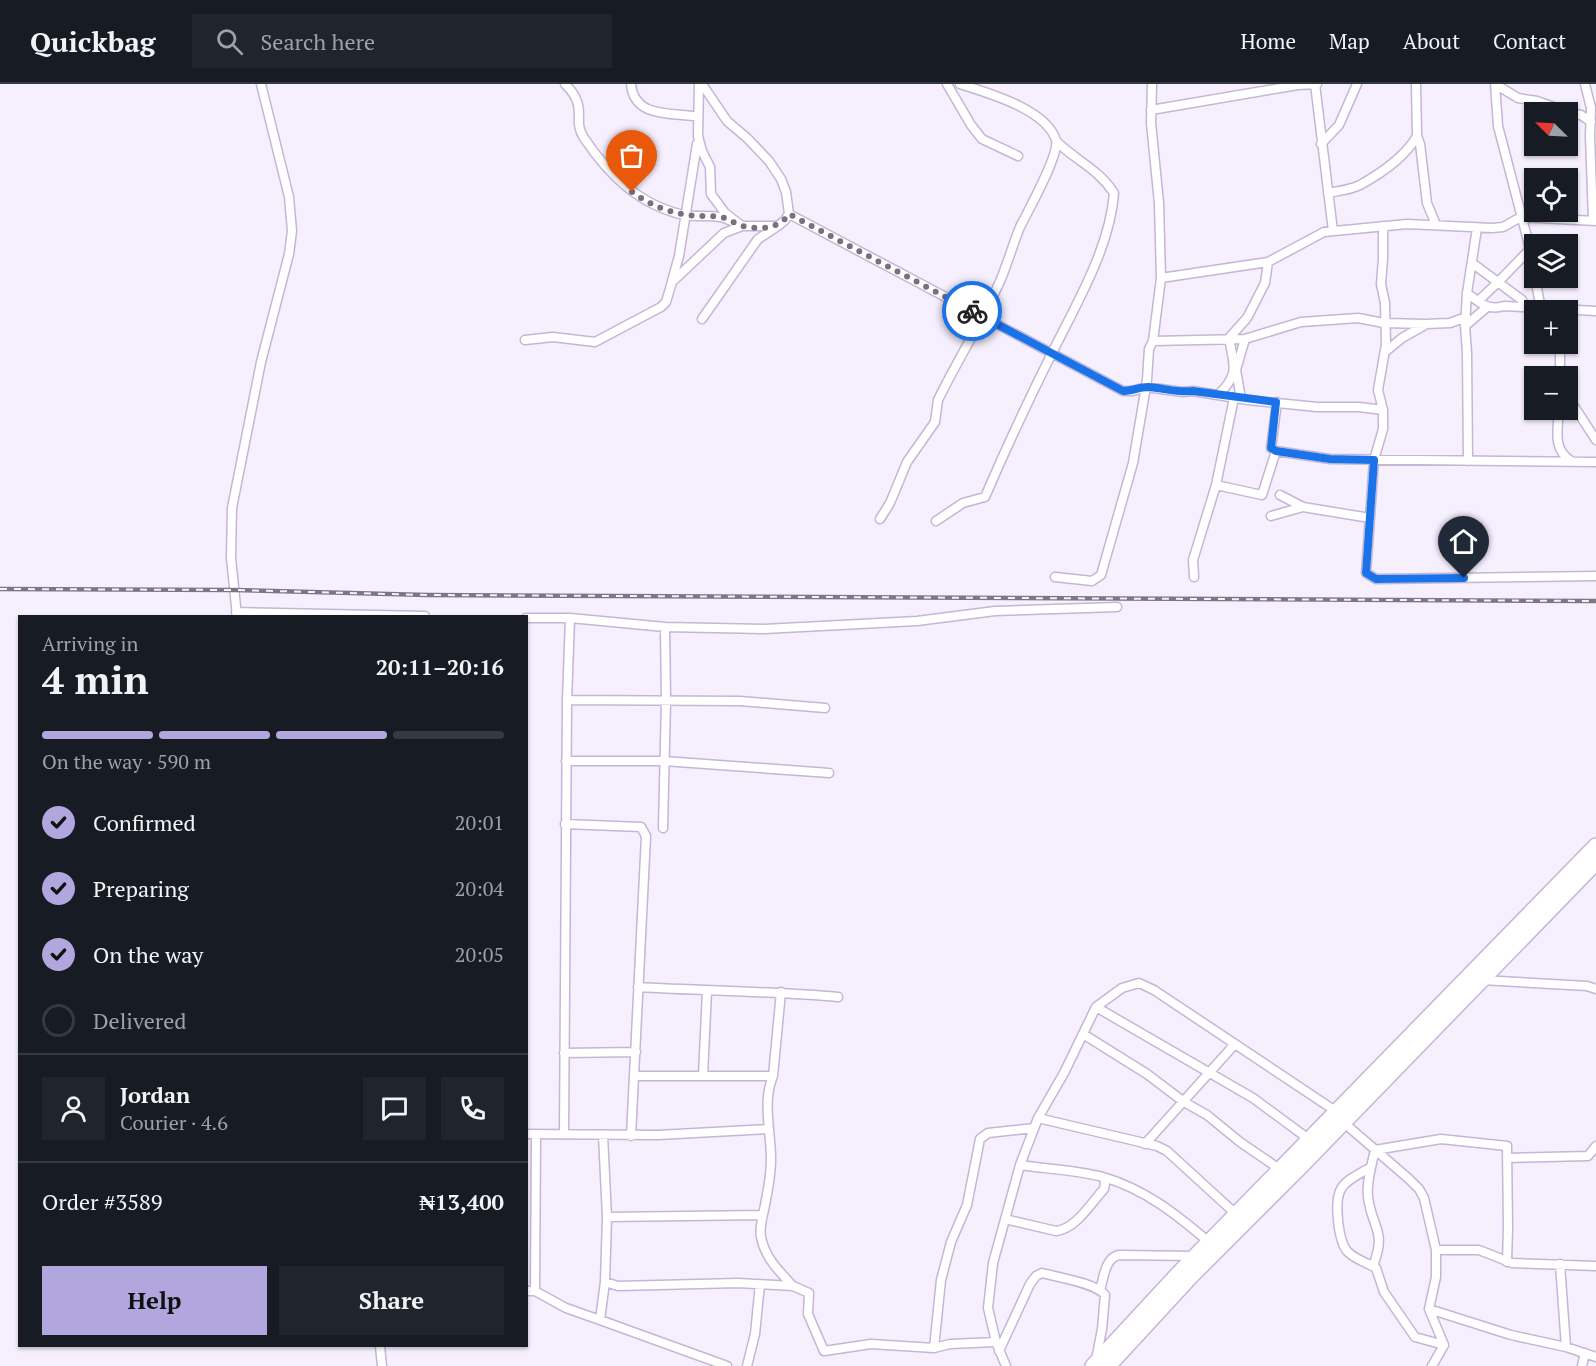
<!DOCTYPE html>
<meta charset="utf-8">
<style>
:root{--surface:#171b24;--page:#20242c;--text:#f1f3f6;--muted:#9ea1a6;--line:#363941;--accent:#b2a6de}
body{margin:0;font-family:"PT Serif",serif;background:var(--page);color:var(--text);height:100vh;display:flex;flex-direction:column;font-size:22px;white-space:nowrap}
*{box-sizing:border-box;margin:0}
p{font-size:20px;color:var(--muted)}
.icon{flex:none;width:33px;height:33px;fill:none;stroke:currentColor;stroke-width:2;stroke-linecap:round;stroke-linejoin:round}
.map{position:relative;flex:1;overflow:hidden}
.panel{position:absolute;left:18px;top:531px;width:510px;height:732px;display:flex;flex-direction:column;background:var(--surface);border-radius:0px;box-shadow:0 2px 4px #0004}
.panel>*{flex:none}
.needle{width:39px;rotate:294deg}
.tools{position:absolute;left:1524px;top:18px;display:grid;gap:12px}
.tools a{display:grid;place-items:center;width:54px;height:54px;border-radius:0px;background:var(--surface);box-shadow:0 2px 4px #0004;font-size:30px}
.pin{position:absolute;display:grid;place-items:center;width:51px;height:51px;color:#fff;margin:-62px -26px;border-radius:50% 50% 50% 0;rotate:-45deg;box-shadow:0 0 6px #0007}
.pin .icon{rotate:45deg}
.courier{position:absolute;display:grid;place-items:center;width:60px;height:60px;margin:-30px;border:4px solid #1a73e8;border-radius:50%;background:#fff;color:#222;box-shadow:0 2px 8px #0007}
.summary em{font-style:normal;font-weight:800}
.summary div{display:flex;flex-direction:column-reverse}
.summary{display:flex;align-items:center;justify-content:space-between;height:102px;padding:0 24px}
h1{font-size:39px;font-weight:800;line-height:45px}
.bar{display:grid;grid-template-columns:repeat(4,1fr);gap:9px 6px;align-content:center;height:72px;padding:0 24px}
.bar i{height:8px;border-radius:4px;background:var(--line)}
.bar .on{background:var(--accent)}
.bar p{grid-column:span 4}
.line{display:flex;align-items:center;gap:15px;padding:0 24px;border-top:2px solid var(--line)}
.line div{flex:1}
.round{display:grid;place-items:center;flex:none;width:63px;height:63px;border-radius:0px;background:var(--page)}
ol{padding:0 24px;list-style:none}
li{display:flex;align-items:center;gap:18px;height:66px}
li p{margin-inline-start:auto}
li .icon{padding:6px;border-radius:50%;background:var(--accent);color:#111;stroke-width:4}
li:last-child{color:var(--muted)}
li i{width:33px;height:33px;border:3px solid var(--line);border-radius:50%}
.primary-button{display:flex;gap:12px;margin-top:auto;padding:12px 24px}
.primary-button a{flex:1;height:69px;border-radius:0px;background:var(--accent);color:#111;font-size:24px;font-weight:800;line-height:69px;text-align:center}
.primary-button a+a{background:var(--page);color:var(--text)}
header{display:flex;align-items:center;gap:36px;box-sizing:border-box;height:84px;padding:0 30px;background:var(--surface);border-bottom:2px solid var(--line)}
header strong{font-size:28px}
nav{display:flex;gap:33px;margin-inline-start:auto;font-size:21px}
.search{width:420px;height:54px;background:var(--page);display:flex;align-items:center;gap:15px;box-sizing:border-box;padding:0 21px;border-radius:0px;color:var(--muted);font-size:22px}
.map>svg:first-child{display:block}
.lines{fill:none;stroke-linecap:round;stroke-linejoin:round}
.street-casing{stroke:#c5b6d5;stroke-width:11}
.highway-casing{stroke:#c5b6d5;stroke-width:18}
.street{stroke:#fff;stroke-width:8}
.highway{stroke:#fff;stroke-width:15}
.rail-casing{stroke:#7d7783;stroke-width:4.5}
.rail{stroke:#f6effd;stroke-width:2;stroke-dasharray:7;stroke-linecap:butt}
.done{stroke:#77707d;stroke-width:6;stroke-dasharray:0 10.8}
.route{stroke:#1a73e8;stroke-width:8}
</style>
<header>
<strong>Quickbag</strong>
<div class="search"><svg class="icon" aria-label="search" viewBox="0 0 24 24"><circle cx="10" cy="10" r="6"/><path d="M15 15l6 6"/></svg>Search here</div>
<nav><a>Home</a><a>Map</a><a>About</a><a>Contact</a></nav>
</header>
<div class="map">
<svg width="1596" height="1282" viewBox="0 0 1596 1282">
<rect width="100%" height="100%" fill="#f6effd"/>
<g class="lines">
<!-- street casing -->
<g class="street-casing">
<path id="street" d="M565,0C569,4 574,9 576,15C583,29 574,39 584,54C609,91 639,121 684,131C696,133 708,131 720,133C727,134 735,139 742,142L725,129L711,110L710,83L702,67L698,52L699,0
M631,0C634,35 673,28 698,33
M947,0L971,41L982,55L1018,72
M1152,0L1151,39L1159,119L1161,194L1153,257
M1315,0L1333,147
M1416,0L1417,52L1420,60L1427,119L1436,141
M1495,0L1498,42L1528,157L1534,191
M1495,0L1518,14L1537,17L1571,29L1581,31L1591,38
M1585,0L1591,24L1590,52L1593,136
M1151,26L1298,1L1317,0
M1321,60L1339,41L1357,0
M1328,109C1338,107 1350,106 1360,101C1380,90 1406,72 1417,52
M789,130L1123,307H1133L1146,303L1183,308L1193,307L1248,316L1317,323H1359L1383,326
M1383,142V175L1381,200L1385,219L1386,260L1378,306L1383,326V345L1374,376L1366,489L1376,495L1596,492
M1472,179L1522,216L1524,223
M1161,194L1268,178L1324,148L1407,140L1492,144L1503,143L1521,133L1596,137
M1535,194L1541,225
M672,197L679,172L697,60
M1467,209C1480,219 1488,227 1504,222L1596,227
M1478,217C1496,201 1513,183 1530,165
M702,235L758,155L775,144
M1465,242L1486,224
M525,256L553,253L595,258L661,223L666,218L672,198L724,149L742,142H778L785,136L789,130L786,108L781,95L769,77L747,54L727,37L702,0
M1560,260V292
M1385,268L1402,254L1425,241
M1218,311C1240,290 1234,282 1229,254L1247,234L1265,199L1268,178
M1568,313L1596,356
M1241,315L1236,286L1245,255
M1277,318L1271,364L1276,367L1330,375L1596,378
M1559,326C1558,345 1552,365 1571,377
M1468,377L1467,269L1465,242L1467,209L1477,144
M1216,401L1234,314
M1280,411L1303,423L1370,434
M1271,432L1303,423
M880,435L890,419L907,378L935,338L938,316C958,275 983,236 1001,195C1008,178 1013,160 1020,143C1028,127 1060,70 1056,56C1046,25 988,9 960,0
M936,437L963,419L985,413C1006,364 1029,315 1053,267C1077,219 1110,163 1114,109C1098,85 1077,77 1057,58
M1055,493L1092,497L1101,491L1133,379L1147,296L1149,265L1153,257L1245,255L1301,238L1358,234L1384,239L1426,240L1450,239L1466,233
M1194,493L1193,476L1216,401L1262,411L1276,367
M236,528L425,532
M237,532L231,474L232,424L261,278L289,170L292,147L289,113L261,0
M526,534H570L665,543L764,545L917,537L995,527L1117,523
M567,616L740,617L825,624
M566,677H664L829,689
M565,740L641,743L646,752L631,1052
M663,744L666,617L665,543
M1481,896L1587,902L1596,905
M638,903C705,907 771,907 838,913
M781,908L773,992C762,1018 771,1047 771,1075C771,1090 768,1106 765,1121C763,1132 759,1142 761,1153C765,1174 779,1187 793,1202
M1096,923L1122,904L1139,899L1154,906L1337,1028
M1083,950L1147,990L1184,1018L1207,1031L1240,1058L1281,1086
M564,969L636,968
M634,992H773
M703,992L707,907
M1038,1034L1157,1062L1167,1067L1237,1131
M1343,1038L1409,1095L1419,1105L1424,1114L1436,1166V1193L1429,1225L1444,1261
M526,1050L658,1051L768,1045
M564,1050L567,616L570,534
M603,1051L607,1133L605,1198
M1145,1060L1235,960
M1375,1066L1441,1055L1507,1062L1508,1144L1507,1178
M1507,1074L1588,1072L1596,1062
M1020,1081C1047,1085 1077,1086 1103,1093C1145,1105 1177,1131 1209,1158
M1371,1083C1362,1089 1346,1095 1341,1105C1334,1117 1338,1158 1348,1168C1356,1176 1366,1178 1376,1184L1384,1208L1415,1253L1444,1261
M607,1133L763,1131
M1005,1135L1056,1147C1076,1145 1091,1119 1104,1105L1105,1099L1103,1093
M1436,1166H1479L1512,1179L1596,1182
M1560,1180L1566,1263
M1373,1182C1387,1146 1372,1145 1368,1113C1366,1098 1372,1080 1375,1066
M1100,1206C1104,1193 1105,1174 1119,1171L1195,1172
M526,1207H535L566,1224L600,1236L605,1198L618,1202L738,1199L793,1202L809,1209L808,1230L824,1267L871,1260L934,1264L950,1260L996,1258
M535,1207L536,1050
M1429,1225L1511,1251L1566,1263L1596,1273
M600,1236L727,1282
M380,1262L382,1282
M934,1264L941,1196L951,1158L967,1121L980,1055L988,1049L1034,1044
M999,1267L1030,1200L1036,1192L1042,1189C1057,1193 1096,1199 1105,1211L1102,1245L1096,1276
M747,1282L755,1250L760,1200
M1006,1282L996,1258L988,1224L993,1179L1020,1081L1038,1034L1064,989L1096,923L1253,1014L1310,1056
M1432,1282L1444,1261
M1582,1282L1585,1269"/>
</g>
<!-- highway casing -->
<g class="highway-casing">
<path id="highway" d="M1093,1282L1182,1186L1596,762
M1108,1282L1192,1191L1302,1081L1596,778"/>
</g>
<!-- street -->
<use href="#street" class="street"/>
<!-- highway -->
<use href="#highway" class="highway"/>
<!-- rail casing -->
<g class="rail-casing">
<path id="rail" d="M0,505L234,506L427,511L1596,517"/>
</g>
<!-- rail -->
<use href="#rail" class="rail"/>
</g>
<g class="lines">
<!-- done -->
<path class="done" d="M632,108C649,120 666,128 688,131C698,133 710,131 721,133C728,134 735,140 742,142C760,146 779,145 789,130L972,227"/>
<!-- route -->
<path class="route" d="M972,227L1123,307C1132,307 1139,303 1148,303C1163,304 1178,309 1193,307L1276,318L1271,364L1276,367L1330,375L1374,376L1366,489L1376,495L1464,494"/>
</g>
</svg>
<div class="tools">
<a><svg class="needle" viewBox="-14 -14 28 28"><path d="M0-13l5 13h-10z" fill="#e53935"/><path d="M0 13l5-13h-10z" fill="#9ea1a6"/></svg></a>
<a><svg class="icon" aria-label="locate" viewBox="0 0 24 24"><circle cx="12" cy="12" r="6"/><path d="M12 2v4M12 18v4M2 12h4M18 12h4"/></svg></a>
<a><svg class="icon" aria-label="layers" viewBox="0 0 24 24"><path d="M12 4l9 5-9 5-9-5zM3 14l9 5 9-5"/></svg></a>
<a>+</a>
<a>−</a>
</div>
<div class="pin" style="left:632px;top:108px;background:#ea580c"><svg class="icon" aria-label="bag" viewBox="0 0 24 24"><path d="M5 8h14l-1 12H6zM9 8a3 3 0 0 1 6 0"/></svg></div>
<div class="pin" style="left:1464px;top:494px;background:#1f2937"><svg class="icon" aria-label="home" viewBox="0 0 24 24"><path d="M3 11l9-7 9 7M6 9v11h12V9"/></svg></div>
<div class="courier" style="left:972px;top:227px"><svg class="icon" aria-label="bike" viewBox="0 0 24 24"><circle cx="6" cy="16" r="4"/><circle cx="18" cy="16" r="4"/><path d="M6 16l4-8h5l3 8M10 8l3 8H6M13 5h3"/></svg></div>
<section class="panel">
<div class="summary"><div><h1>4 min</h1><p>Arriving in</p></div><em>20:11–20:16</em></div>
<div class="bar"><i class="on"></i><i class="on"></i><i class="on"></i><i></i><p>On the way · 590 m</p></div>
<ol>
<li><svg class="icon" aria-label="check" viewBox="0 0 24 24"><path d="M5 12l5 5 9-10"/></svg>Confirmed<p>20:01</p></li>
<li><svg class="icon" aria-label="check" viewBox="0 0 24 24"><path d="M5 12l5 5 9-10"/></svg>Preparing<p>20:04</p></li>
<li><svg class="icon" aria-label="check" viewBox="0 0 24 24"><path d="M5 12l5 5 9-10"/></svg>On the way<p>20:05</p></li>
<li><i></i>Delivered</li>
</ol>
<div class="line" style="height:108px"><a class="round"><svg class="icon" aria-label="person" viewBox="0 0 24 24"><circle cx="12" cy="8" r="4"/><path d="M4 21q1-7 8-7t8 7"/></svg></a><div><b>Jordan</b><p>Courier · 4.6</p></div><a class="round"><svg class="icon" aria-label="chat" viewBox="0 0 24 24"><path d="M4 5h16v11H9l-5 4z"/></svg></a><a class="round"><svg class="icon" aria-label="phone" viewBox="0 0 24 24"><path d="M5 4h4l2 5-3 2q2 4 5 5l2-3 5 2v4C11 20 4 13 5 4z"/></svg></a></div>
<div class="line" style="height:78px"><div>Order #3589</div><b>₦13,400</b></div>
<div class="primary-button"><a>Help</a><a>Share</a></div>
</section>
</div>
